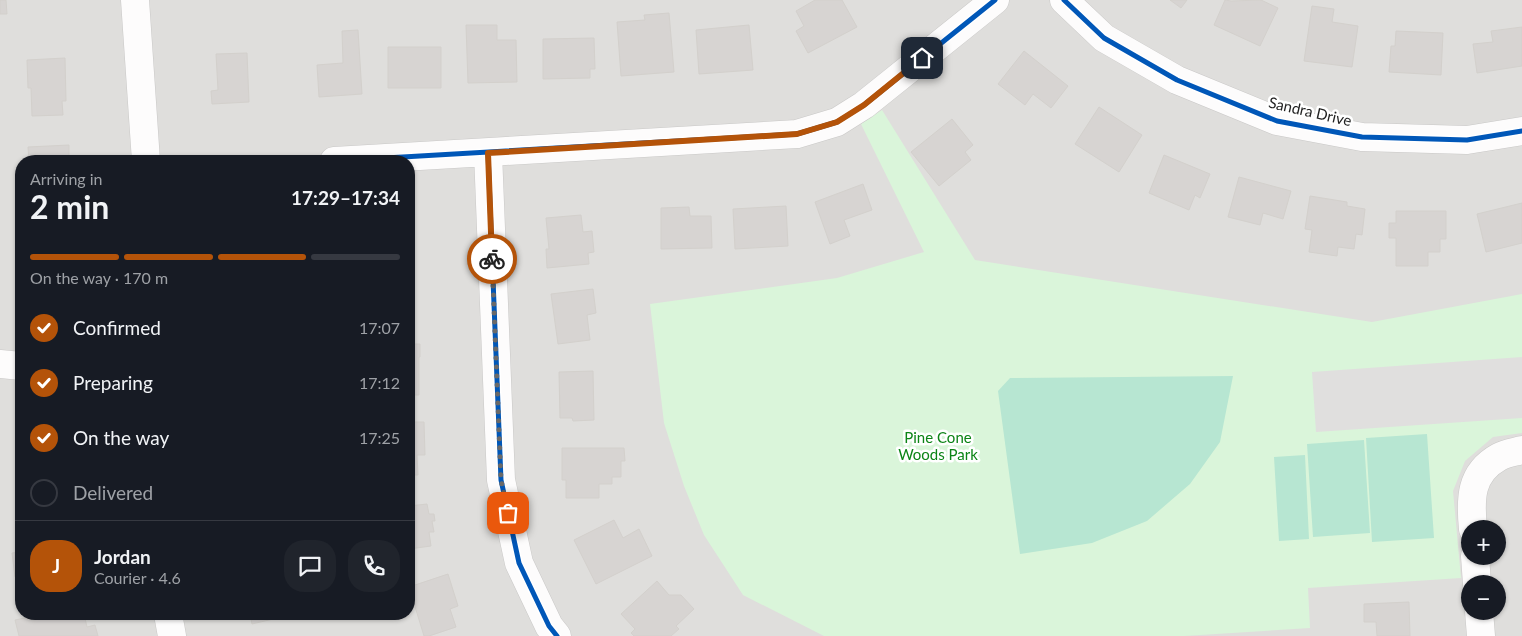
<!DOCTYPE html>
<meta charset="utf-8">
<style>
:root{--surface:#171b24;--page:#20242c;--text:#f1f3f6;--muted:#9ea1a6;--line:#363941;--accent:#b45309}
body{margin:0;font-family:Lato,sans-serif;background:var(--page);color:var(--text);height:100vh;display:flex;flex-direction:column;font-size:19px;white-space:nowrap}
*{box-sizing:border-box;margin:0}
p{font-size:16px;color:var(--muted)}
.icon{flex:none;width:28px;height:28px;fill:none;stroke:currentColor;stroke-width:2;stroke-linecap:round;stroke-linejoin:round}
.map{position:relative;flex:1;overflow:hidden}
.side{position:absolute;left:15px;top:155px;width:400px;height:465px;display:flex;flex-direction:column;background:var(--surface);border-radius:20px;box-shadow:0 1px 4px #0004}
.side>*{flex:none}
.fabs{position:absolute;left:1461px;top:520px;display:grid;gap:10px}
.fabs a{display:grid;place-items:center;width:45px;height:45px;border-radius:50%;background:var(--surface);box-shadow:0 1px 4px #0004;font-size:25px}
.pin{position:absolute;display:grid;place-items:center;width:42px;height:42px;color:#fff;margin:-21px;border-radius:10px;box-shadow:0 2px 8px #0006}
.courier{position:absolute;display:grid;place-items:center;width:50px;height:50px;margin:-25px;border:4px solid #b45309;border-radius:50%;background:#fff;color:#222;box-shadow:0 1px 6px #0007}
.summary em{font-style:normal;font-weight:700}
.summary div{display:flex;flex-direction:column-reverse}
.summary{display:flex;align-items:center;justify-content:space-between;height:85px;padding:0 15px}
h1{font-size:32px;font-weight:700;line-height:38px}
.bar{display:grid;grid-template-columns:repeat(4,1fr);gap:8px 5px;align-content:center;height:60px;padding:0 15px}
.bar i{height:6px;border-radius:4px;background:var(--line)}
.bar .active{background:var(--accent)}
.bar p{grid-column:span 4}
.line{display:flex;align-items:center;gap:12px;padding:0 15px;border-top:1px solid var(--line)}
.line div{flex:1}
.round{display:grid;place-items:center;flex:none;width:52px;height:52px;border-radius:20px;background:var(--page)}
ol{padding:0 15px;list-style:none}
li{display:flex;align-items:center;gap:15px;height:55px}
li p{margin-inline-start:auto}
li .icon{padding:5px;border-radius:50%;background:var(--accent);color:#fff;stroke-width:4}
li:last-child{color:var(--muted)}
li i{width:28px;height:28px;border:2px solid var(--line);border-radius:50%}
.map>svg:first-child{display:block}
.residential{fill:#dfdedc;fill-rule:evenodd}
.park{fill:#daf5da}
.pitch{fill:#b7e6d2}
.parking{fill:#e0dfde}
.building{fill:#d7d4d2;stroke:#d3d0cc}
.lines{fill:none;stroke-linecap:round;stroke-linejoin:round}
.minor-casing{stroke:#c9c8c7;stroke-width:29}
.minor{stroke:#fdfcfc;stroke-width:28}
.cycleway-casing{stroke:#fff;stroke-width:8}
.cycleway{stroke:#0057b8;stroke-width:5}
.done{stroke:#6a6968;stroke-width:5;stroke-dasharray:0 9}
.route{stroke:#b45309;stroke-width:6}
.labels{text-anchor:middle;stroke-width:5;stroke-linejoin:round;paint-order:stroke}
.street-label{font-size:15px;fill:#222;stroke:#fff}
.park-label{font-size:15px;fill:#0c8416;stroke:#fff}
</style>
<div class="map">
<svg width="1522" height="636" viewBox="0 0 1522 636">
<rect width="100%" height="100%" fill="#f0eeeb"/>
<!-- residential -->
<path class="residential" d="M0,0H1522V636H0ZM21,161H409V614H21ZM1470,529H1498V556H1470ZM1470,584H1498V611H1470Z"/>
<!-- park -->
<path class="park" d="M882,110L975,260L1372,322L1522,294V433L1493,437L1465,461L1453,491L1461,578L1308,588L1310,628L1184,636H824L743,595L704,535L684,486L664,423L650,304L837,278L924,252L861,124Z"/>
<!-- pitch -->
<path class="pitch" d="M1233,376L1220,442L1190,484L1147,521L1092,543L1020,554L998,391L1010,378Z
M1427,434L1434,538L1372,542L1366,438Z
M1364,440L1370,533L1313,537L1307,444Z
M1305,455L1309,539L1279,541L1274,457Z"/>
<!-- parking -->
<path class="parking" d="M1522,357V418L1316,432L1312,372Z"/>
<!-- building -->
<path class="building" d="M0,0H6L7,14H0Z
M815,0H842L857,27L808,53L796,31L804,26L796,11Z
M1170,0H1187L1181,8Z
M1225,0L1231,1L1261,0L1278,8L1260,46L1214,25Z
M1312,6L1334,9L1332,22L1358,26L1352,67L1304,61Z
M669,13L674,72L621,76L617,22L645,20L644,15Z
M466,25H497V40H516L517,82L468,83Z
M749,25L753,70L699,74L696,30Z
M1522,27V66L1477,73L1473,44L1493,42L1491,31Z
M358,30L362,94L319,97L317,65L343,63L342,31Z
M1396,31L1443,33L1441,75L1389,72L1391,46H1395Z
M594,38L595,69H590V78L543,79V39Z
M388,47H441V88H388Z
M1024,51L1068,86L1051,108L1033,94L1025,105L998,84Z
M247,53L249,102L212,104L211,91L218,90L216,54Z
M65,58L66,101H62L63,115L32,116L31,88H28L27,60Z
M1099,107L1142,135L1119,172L1075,144Z
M952,119L973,145L965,152L971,160L939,186L911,152Z
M69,145V157H62V161H29L28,147Z
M1164,155L1210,174L1200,198L1195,195L1189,210L1149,193Z
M1239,177L1291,191L1283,219L1263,213L1260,225L1228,217Z
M863,184L872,210L844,220L850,236L830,244L815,202Z
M1310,196L1347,202V206L1365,209L1362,235L1356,234L1354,249L1338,247L1337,256L1309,252L1312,230L1305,229Z
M1522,203V243L1486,252L1477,214Z
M786,206L788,246L735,249L733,209Z
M689,207L690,216H711L712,248L661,249V208Z
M1396,211H1446V239H1440V252H1428V266H1396V238H1389V223H1396Z
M581,215L583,232L592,231L594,252L588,253L589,264L547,268L546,249H549L546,218Z
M409,230L411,263H409Z
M593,289L596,313L587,315L590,340L558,344L551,294Z
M409,344H420V357H419V395H409Z
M593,371L594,420L573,421L572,418H560L559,372Z
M409,422H424L425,455H417L418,475H409Z
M562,448H624L625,461H621V477H612V484H599V498H566V480H562Z
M427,504L429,514H434L435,521H432L434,532H429L431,546L409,549V506Z
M614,520L623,538L639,529L652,556L596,584L574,540Z
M21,552V576L15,577L12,553Z
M448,574L458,606L450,609L456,627L429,636H424L409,587Z
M657,581L669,595H681L694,609L676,626L679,629L671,636H634L631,633L635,629L621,614Z
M1409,602L1410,636H1377L1376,622H1364V604Z
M43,614H84L87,627L95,625L98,636H19L15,620Z
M250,614H285L286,616L252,624Z"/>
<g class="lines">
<!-- minor casing -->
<g class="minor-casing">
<path id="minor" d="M135,0L146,161
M1064,0L1104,38L1177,80L1277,121L1362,137L1467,140L1522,131
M488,153L501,480L519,563L549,626L557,636
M334,161L797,134L837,122L864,105L995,0
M0,364L21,366
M1473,529C1470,499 1470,473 1499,457C1506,453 1515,452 1522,450
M1475,556L1477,584
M1479,611L1481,636
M168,614L172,636"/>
</g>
<!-- minor -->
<use href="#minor" class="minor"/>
<!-- cycleway casing -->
<g class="cycleway-casing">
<path id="cycleway" d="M1064,0L1104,38L1177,80L1277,121L1362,137L1467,140L1522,131
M488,153L501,480L519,563L549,626L557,636
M334,161L797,134L837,122L864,105L995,0"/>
</g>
<!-- cycleway -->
<use href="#cycleway" class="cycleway"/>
</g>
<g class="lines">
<!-- done -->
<path class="done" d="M492,259L501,480L508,513"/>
<!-- route -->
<path class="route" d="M492,259L488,153L797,134L837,122L864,105L922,58"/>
</g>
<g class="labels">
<!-- street labels -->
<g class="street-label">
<text transform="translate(1310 112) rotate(13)" y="5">Sandra Drive</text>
</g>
<!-- park labels -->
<g class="park-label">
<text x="938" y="443">Pine Cone<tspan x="938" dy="17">Woods Park</tspan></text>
</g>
</g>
</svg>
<div class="fabs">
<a>+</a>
<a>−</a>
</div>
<div class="pin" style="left:508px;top:513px;background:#ea580c"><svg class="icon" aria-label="bag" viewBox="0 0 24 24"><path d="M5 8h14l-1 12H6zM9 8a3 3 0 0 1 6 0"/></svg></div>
<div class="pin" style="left:922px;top:58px;background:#1f2937"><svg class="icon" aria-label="home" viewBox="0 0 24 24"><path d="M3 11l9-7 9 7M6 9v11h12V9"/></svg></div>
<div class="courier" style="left:492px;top:259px"><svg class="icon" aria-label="bike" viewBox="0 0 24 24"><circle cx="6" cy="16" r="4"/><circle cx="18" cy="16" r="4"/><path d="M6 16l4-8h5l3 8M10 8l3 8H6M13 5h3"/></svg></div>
<section class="side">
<div class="summary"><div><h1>2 min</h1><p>Arriving in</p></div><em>17:29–17:34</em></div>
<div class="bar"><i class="active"></i><i class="active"></i><i class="active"></i><i></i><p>On the way · 170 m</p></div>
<ol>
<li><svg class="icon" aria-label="check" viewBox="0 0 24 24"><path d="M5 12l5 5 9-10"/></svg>Confirmed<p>17:07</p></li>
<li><svg class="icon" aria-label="check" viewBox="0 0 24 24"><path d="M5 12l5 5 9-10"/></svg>Preparing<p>17:12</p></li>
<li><svg class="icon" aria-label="check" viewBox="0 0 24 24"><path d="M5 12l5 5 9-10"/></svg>On the way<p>17:25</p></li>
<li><i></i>Delivered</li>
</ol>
<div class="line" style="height:90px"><b class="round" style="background:var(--accent);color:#fff">J</b><div><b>Jordan</b><p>Courier · 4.6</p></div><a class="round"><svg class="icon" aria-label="chat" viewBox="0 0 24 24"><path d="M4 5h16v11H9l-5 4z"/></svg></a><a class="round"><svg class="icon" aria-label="phone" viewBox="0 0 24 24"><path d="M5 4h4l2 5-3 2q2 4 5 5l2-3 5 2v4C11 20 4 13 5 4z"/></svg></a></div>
</section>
</div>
